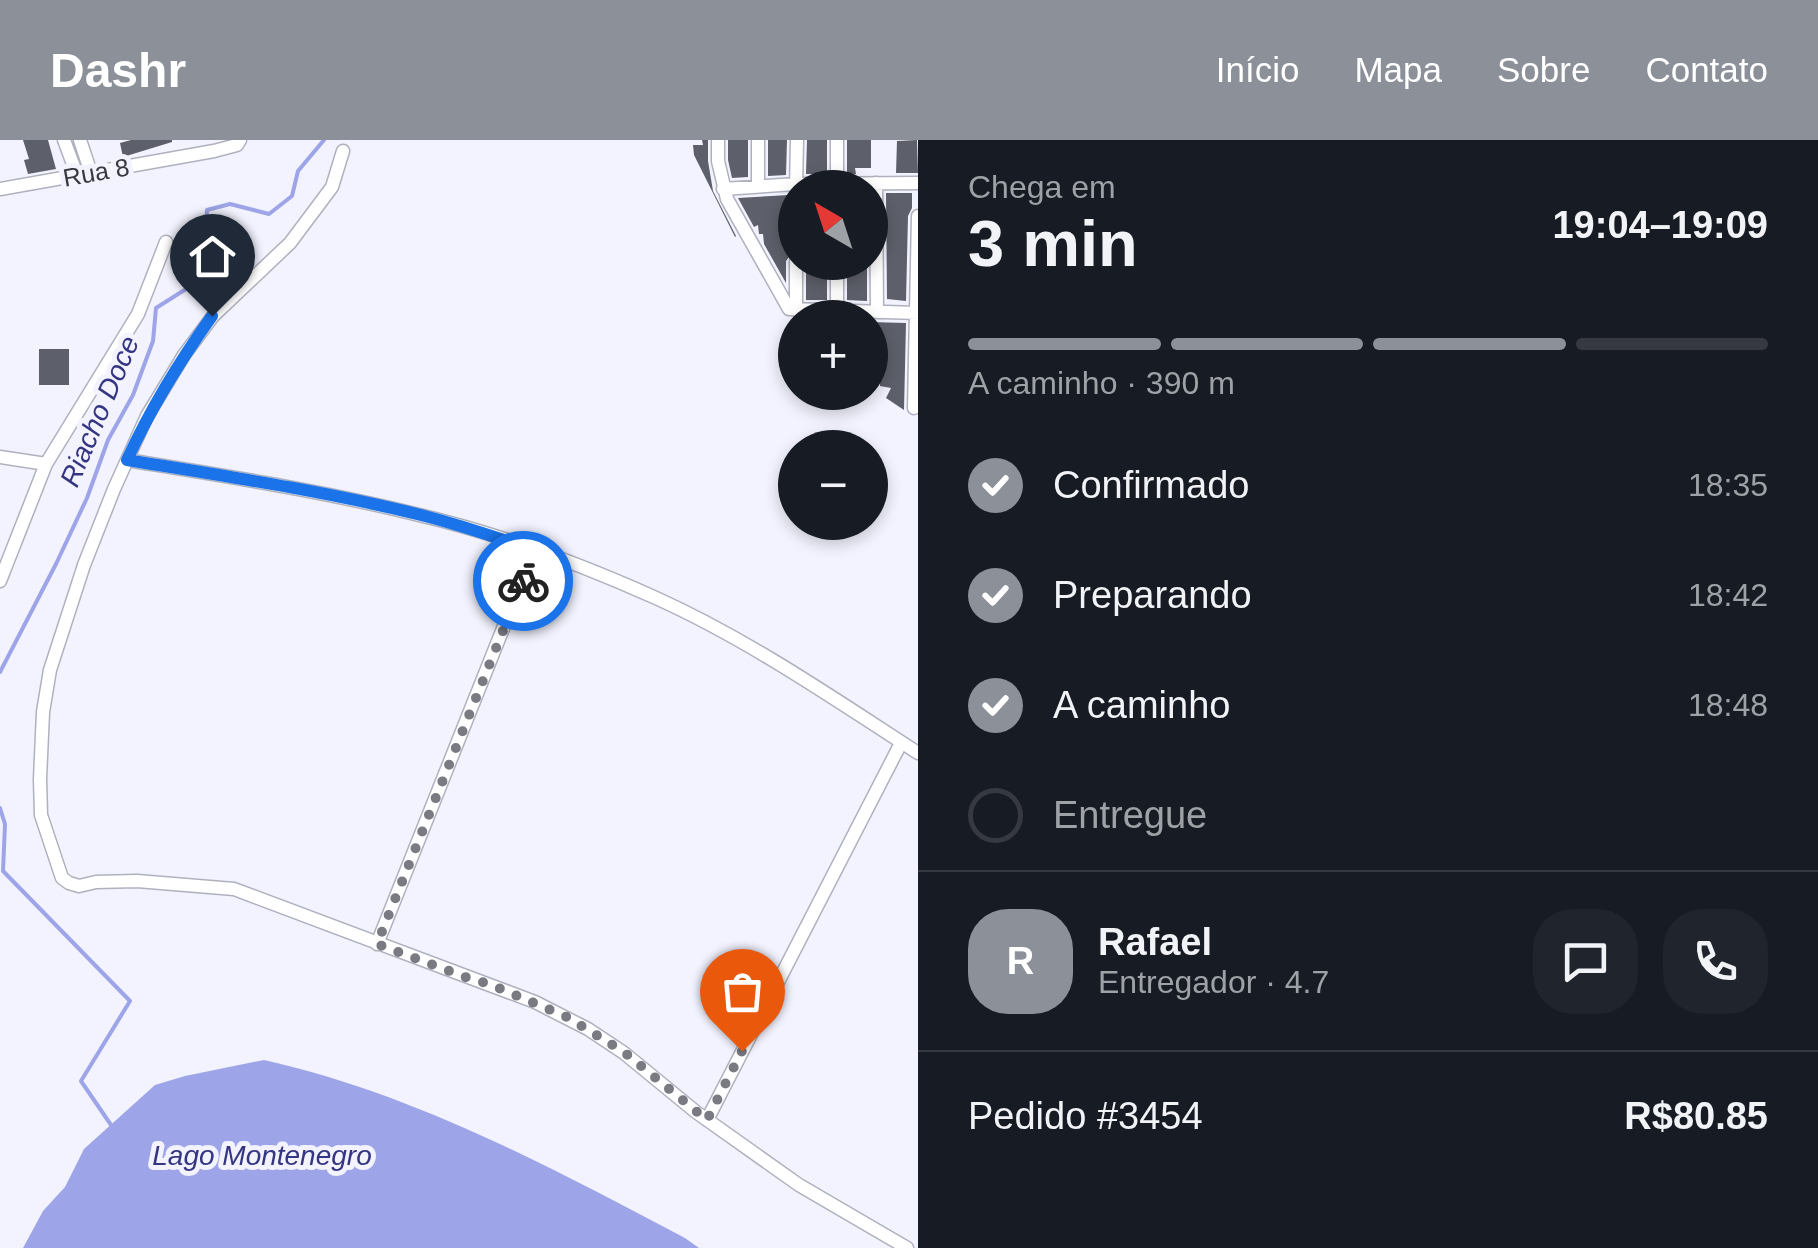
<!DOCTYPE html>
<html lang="pt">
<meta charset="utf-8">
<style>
:root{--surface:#171b24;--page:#20242c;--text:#f1f3f6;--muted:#9ea1a6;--line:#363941;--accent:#8c9099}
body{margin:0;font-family:Helvetica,sans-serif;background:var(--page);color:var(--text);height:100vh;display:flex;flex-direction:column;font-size:38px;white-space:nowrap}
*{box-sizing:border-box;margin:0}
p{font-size:32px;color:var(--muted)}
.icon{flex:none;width:55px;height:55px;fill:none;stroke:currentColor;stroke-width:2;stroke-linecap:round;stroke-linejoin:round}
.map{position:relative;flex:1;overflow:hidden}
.side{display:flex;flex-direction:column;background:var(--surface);width:900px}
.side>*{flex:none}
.needle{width:65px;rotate:321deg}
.buttons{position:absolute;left:778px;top:30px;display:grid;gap:20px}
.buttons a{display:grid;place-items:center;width:110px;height:110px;border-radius:50%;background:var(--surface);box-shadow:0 5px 15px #0003;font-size:50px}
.pin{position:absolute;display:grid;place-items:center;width:85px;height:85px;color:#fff;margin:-102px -42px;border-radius:50% 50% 50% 0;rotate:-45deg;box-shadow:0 0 10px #0007}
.pin .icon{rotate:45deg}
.courier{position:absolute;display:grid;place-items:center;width:100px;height:100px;margin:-50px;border:8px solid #1a73e8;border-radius:50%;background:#fff;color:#222;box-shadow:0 2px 12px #0007}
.summary em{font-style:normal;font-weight:600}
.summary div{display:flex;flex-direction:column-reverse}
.summary{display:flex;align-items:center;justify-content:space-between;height:170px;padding:0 50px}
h1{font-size:65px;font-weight:600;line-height:75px}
.bar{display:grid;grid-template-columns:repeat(4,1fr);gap:15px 10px;align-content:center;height:120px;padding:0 50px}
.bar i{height:12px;border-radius:8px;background:var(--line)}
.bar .active{background:var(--accent)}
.bar p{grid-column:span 4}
.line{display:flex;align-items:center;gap:25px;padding:0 50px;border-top:2px solid var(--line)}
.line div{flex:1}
.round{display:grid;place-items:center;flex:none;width:105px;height:105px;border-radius:40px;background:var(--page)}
ol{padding:0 50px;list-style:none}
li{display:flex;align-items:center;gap:30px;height:110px}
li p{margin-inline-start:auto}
li .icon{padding:10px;border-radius:50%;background:var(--accent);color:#fff;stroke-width:4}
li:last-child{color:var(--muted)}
li i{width:55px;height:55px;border:5px solid var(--line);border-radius:50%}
header{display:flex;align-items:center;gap:60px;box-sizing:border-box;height:140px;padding:0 50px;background:var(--accent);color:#fff}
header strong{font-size:48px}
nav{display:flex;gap:55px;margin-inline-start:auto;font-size:35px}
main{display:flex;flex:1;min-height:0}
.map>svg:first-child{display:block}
.water{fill:#9da5e8}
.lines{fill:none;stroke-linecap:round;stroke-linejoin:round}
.stream{stroke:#9da5e8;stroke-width:4}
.building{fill:#5d5f6a}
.street-casing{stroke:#afb1be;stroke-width:15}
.street{stroke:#fff;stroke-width:12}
.done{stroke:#797a82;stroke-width:10;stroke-dasharray:0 18}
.route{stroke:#1a73e8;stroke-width:12}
.labels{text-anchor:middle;stroke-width:10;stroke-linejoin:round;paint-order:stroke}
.street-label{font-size:25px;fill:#38393f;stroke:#f2f3fe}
.water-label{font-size:28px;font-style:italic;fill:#353582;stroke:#f2f3fe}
</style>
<header>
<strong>Dashr</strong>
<nav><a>Início</a><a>Mapa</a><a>Sobre</a><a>Contato</a></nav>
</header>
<main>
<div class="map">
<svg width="918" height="1108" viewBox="0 0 918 1108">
<rect width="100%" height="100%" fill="#f2f3fe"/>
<!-- water -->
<path class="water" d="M264,920C412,953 551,1027 685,1098L699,1108H23L43,1071L65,1047L84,1009L155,945L185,936Z"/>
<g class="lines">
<!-- stream -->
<path class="stream" d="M0,532L56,424L87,358L108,300L133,255L153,201L156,168L194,144L205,114L207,70L230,64L269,74L292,56L298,31L324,0
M0,668L5,684L3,731L130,861L81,941L111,985"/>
</g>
<!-- building -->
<path class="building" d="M23,0H48L56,29L28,34L24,20L29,19Z
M131,0H172V2L123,17L120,3Z
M702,0H708V21L713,51L736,96L735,97L694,15L693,5H703Z
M728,0H748V37L732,38L728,20Z
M768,0H787L786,35L768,36Z
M807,0H827V34H806Z
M847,0H871V28H855L856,34H847Z
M917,0L918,33H896L897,1Z
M886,53H912V68L908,76L906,161L887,159Z
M789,55L792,57V113L786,121V143L764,104L763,94H759L758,85L754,87L738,58Z
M806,122H827V160H806Z
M847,122H867V161L847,160Z
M870,182L906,183L904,270L886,258L891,248L880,246V243L873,244V240H870Z
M39,209H69V245H39Z"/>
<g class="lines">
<!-- street casing -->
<g class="street-casing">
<path id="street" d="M64,0L77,35
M80,0L91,33
M718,0V21L727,59L789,169L918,173
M837,0V48
M343,11L332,47L290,103L213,176L184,215L147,276L114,349L84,425L50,530L43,572L40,639L41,675L62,738L69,743L79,746L96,742L137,741L234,749L535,862L588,889L624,913L696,972L799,1045L907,1108
M876,43L877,172
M758,46V0
M796,48L797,0
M0,49L214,11L237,5L240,0
M723,49L796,44L918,43
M837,122V171
M796,170V122
M914,268L918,76
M0,317L46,324
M127,320C225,336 323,351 419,375C500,394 580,424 656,458C749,500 833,558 918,613
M0,441L46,324L138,174L166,102
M377,804L514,461L538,412
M707,980L901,603"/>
</g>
<!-- street -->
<use href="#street" class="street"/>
</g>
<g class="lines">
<!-- done -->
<path class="done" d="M523,441L377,804L468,838L489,844L567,877L624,912L707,980L742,911"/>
<!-- route -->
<path class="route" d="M212,176C179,222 151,268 127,320C225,336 324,351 421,375C460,385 499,398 538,412L523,441"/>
</g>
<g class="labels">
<!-- street labels -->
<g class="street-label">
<text transform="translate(96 32) rotate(-10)" y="9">Rua 8</text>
</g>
<!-- water labels -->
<g class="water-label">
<text transform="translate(99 271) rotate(-67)" y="10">Riacho Doce</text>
<text x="262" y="1025">Lago Montenegro</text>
</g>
</g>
</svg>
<div class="buttons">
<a><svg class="needle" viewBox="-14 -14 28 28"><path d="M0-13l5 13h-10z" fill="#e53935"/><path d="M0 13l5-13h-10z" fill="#9ea1a6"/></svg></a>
<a>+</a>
<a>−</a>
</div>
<div class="pin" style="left:742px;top:911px;background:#ea580c"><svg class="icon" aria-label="bag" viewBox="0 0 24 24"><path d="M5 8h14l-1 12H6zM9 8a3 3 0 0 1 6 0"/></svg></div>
<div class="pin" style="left:212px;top:176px;background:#1f2937"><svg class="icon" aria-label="home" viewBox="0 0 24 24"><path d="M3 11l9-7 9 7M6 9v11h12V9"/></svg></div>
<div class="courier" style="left:523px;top:441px"><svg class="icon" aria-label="bike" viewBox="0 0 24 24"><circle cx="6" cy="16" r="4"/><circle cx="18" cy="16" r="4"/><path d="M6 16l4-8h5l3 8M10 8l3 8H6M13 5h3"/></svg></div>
</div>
<section class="side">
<div class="summary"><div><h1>3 min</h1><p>Chega em</p></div><em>19:04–19:09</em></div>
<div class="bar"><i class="active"></i><i class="active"></i><i class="active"></i><i></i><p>A caminho · 390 m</p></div>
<ol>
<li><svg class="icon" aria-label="check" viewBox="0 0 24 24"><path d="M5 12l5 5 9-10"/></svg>Confirmado<p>18:35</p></li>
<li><svg class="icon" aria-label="check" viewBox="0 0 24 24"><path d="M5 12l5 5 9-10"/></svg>Preparando<p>18:42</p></li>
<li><svg class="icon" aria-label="check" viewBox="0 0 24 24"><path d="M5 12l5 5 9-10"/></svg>A caminho<p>18:48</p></li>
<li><i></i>Entregue</li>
</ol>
<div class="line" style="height:180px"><b class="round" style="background:var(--accent);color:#fff">R</b><div><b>Rafael</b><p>Entregador · 4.7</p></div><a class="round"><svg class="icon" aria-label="chat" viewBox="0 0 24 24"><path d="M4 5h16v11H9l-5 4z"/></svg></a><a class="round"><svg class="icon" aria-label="phone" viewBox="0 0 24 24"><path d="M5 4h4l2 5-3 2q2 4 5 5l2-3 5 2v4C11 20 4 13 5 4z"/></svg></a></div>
<div class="line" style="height:130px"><div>Pedido #3454</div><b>R$80.85</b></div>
</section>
</main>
